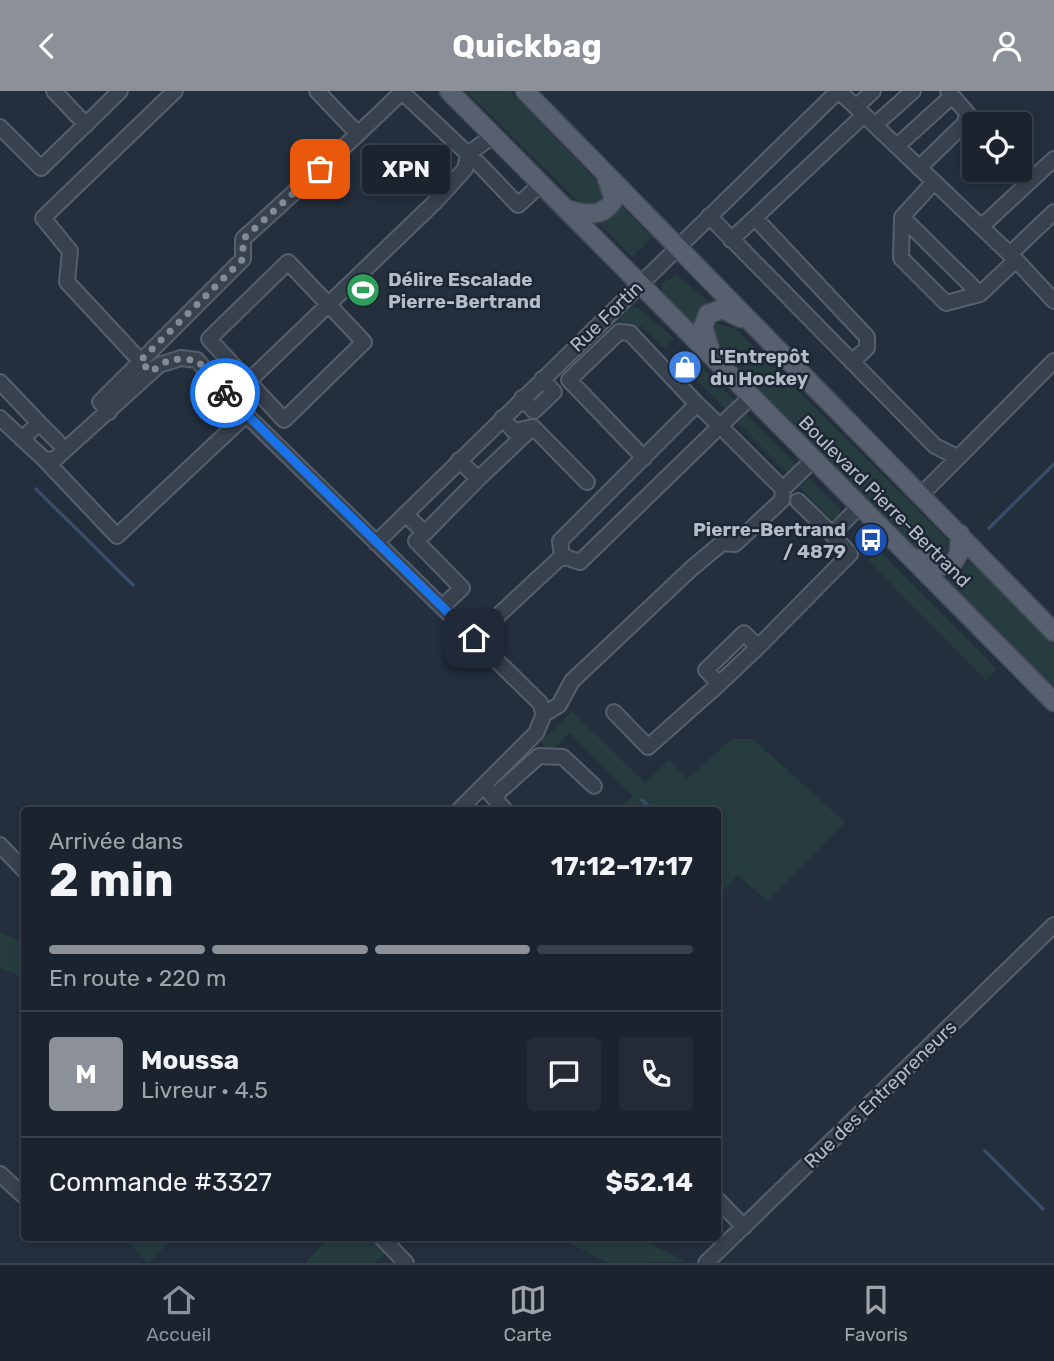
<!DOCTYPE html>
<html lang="fr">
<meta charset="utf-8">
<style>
:root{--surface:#1b232e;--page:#242b36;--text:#f1f3f6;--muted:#a0a4aa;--line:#39404a;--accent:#8c9099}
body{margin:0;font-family:Rubik,sans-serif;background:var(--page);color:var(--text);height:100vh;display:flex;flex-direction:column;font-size:26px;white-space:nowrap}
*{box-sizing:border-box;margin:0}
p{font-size:23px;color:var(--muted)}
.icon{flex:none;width:38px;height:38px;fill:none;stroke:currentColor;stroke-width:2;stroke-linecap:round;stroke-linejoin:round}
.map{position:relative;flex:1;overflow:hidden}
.sheet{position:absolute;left:21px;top:716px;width:700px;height:434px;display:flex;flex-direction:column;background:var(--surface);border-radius:7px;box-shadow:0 4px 10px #0003,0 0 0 2px var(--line)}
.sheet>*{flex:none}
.buttons{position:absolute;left:962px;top:21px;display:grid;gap:14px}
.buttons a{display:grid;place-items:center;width:70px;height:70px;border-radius:7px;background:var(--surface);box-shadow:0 4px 10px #0003,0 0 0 2px var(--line);font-size:35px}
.pin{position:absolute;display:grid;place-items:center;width:60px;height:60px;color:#fff;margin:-30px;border-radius:14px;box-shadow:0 4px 10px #0006}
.courier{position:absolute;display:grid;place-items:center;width:70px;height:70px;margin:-35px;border:5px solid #1a73e8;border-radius:50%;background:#fff;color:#222;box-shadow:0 2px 9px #0007}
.bubble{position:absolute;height:49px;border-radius:7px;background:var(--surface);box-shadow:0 4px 10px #0003,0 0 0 2px var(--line);font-size:23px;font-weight:700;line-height:49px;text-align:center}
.head em{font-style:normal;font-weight:700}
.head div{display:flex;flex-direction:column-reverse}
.head{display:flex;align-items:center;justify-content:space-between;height:119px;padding:0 28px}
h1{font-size:46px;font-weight:700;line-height:52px}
.bar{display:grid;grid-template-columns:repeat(4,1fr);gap:10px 7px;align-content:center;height:84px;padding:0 28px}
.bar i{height:9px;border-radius:5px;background:var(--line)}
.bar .current{background:var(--accent)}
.bar p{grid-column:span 4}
.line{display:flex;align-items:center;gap:18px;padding:0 28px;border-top:2px solid var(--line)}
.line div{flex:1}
.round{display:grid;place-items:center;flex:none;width:74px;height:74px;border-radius:7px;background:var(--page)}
header{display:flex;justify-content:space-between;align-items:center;height:91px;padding:0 28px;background:var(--accent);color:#fff;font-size:32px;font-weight:700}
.tabs{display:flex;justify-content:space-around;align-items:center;height:98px;border-top:2px solid var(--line);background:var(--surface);font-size:19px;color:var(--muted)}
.tabs a{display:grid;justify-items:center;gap:4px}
.tabs .current{color:var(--accent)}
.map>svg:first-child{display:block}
.green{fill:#263c3f}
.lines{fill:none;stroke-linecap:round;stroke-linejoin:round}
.stream{stroke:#394c67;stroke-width:3.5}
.minor-casing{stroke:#565f6c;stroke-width:18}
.major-casing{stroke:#414a57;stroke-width:21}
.minor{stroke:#38414e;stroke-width:14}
.major{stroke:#56606e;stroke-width:18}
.done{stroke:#828b98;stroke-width:7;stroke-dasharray:0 12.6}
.route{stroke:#1a73e8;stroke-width:9}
.labels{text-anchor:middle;stroke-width:5;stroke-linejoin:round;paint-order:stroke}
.poi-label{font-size:19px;font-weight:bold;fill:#b4bcc9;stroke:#1d2633;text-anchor:start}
.street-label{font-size:19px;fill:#b4bcc9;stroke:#1d2633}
</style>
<header><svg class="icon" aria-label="back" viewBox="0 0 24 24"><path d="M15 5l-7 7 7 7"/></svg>Quickbag<svg class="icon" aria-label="person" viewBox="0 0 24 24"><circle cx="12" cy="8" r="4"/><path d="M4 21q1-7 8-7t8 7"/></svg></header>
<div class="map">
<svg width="1054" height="1172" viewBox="0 0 1054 1172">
<rect width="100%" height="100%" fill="#242f3e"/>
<!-- green -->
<path class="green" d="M466,0H510L596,89L603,104L598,115L581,112L572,105Z
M619,112L652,147L632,166L599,133Z
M677,184L718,218L704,221L697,227L694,238C682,225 659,211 662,192Z
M633,216L642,219L674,248L664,257L642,235L576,276L571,275L570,269L625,217Z
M716,232L736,238L949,450L950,459C928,486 898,439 878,425L715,256L710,234Z
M686,260L736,311L727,320L677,269Z
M746,322L797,374L788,383L737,331Z
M809,387L841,420L832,429L799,396Z
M857,437L997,578L986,589L868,470L872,466L851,444Z
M971,469L1054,554V603L943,489L956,485Z
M572,620L645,692L669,669L687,688L732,648H753L846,732L767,810L738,784L718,805V719H617L633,705L570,642L551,660L541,651Z
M0,841L24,852V888L0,876Z
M123,1146H175L148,1172Z
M329,1146H369L385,1163L375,1172H305Z
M557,1146H636L687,1171L609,1172Z"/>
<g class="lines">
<!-- stream -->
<path class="stream" d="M36,398L133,494
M989,437L1054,373
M642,709L652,719
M985,1060L1043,1118"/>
<!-- minor casing -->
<g class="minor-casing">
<path id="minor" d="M54,0L86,34
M317,0L358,43L403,0
M839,0L1016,169L1054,210
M402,1L468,63
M856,16L873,0
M875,34L913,0
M0,36L41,77L120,0
M897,55L952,5
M478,72L518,114L541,93
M919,77L964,33L968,23L948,0
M709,125L935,355L957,366
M902,126L901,167L946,212L980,203L902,126L934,91
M755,127L867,246V257L852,271
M981,136L1054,68
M731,149L864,24
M1010,163L1054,121
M288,171L364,251L284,329L209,248Z
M980,203L1016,169
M146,276L67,191L70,160L43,127L175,0
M0,291L39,332
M752,305L720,335L783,398
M522,307L534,320L554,301L542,288
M230,308L436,110L465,78L468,63L493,45
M697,313L720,335L580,471L562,465L560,450Z
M109,321L100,311L243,168V148L358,43
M0,327L45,369L55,368L159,274L181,267L197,269L230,308L540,612L544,623L536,642L459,719
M502,327L514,340L533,336
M22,348L39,332L58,351
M644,367L569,289L619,241L630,242L697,313
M45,369L117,445L246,324
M459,369L478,388L533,336L587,391
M921,404L1054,270
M798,410L832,443L860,415
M405,423L425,442L478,388
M425,442L416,450L462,497L442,516
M376,452L838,0
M474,547L562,465
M758,556L719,593L706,579L744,542L758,556L850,463L832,443
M614,621L648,656L719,593
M544,623L559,614L572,590L692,477L722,452L735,453L782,409L783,398L814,368
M489,701L505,719
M493,706L539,665L563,666L594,695
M0,754L24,779
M0,1083L24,1105
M718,1109L744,1136
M381,1146L406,1172
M706,1172L1054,834"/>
</g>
<!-- major casing -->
<g class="major-casing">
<path id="major" d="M449,0L1054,611
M525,0L1054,541
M566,118C585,124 604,127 614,108L607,88
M710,258L703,236L708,223L722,218L741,227
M914,467L943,475L954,471L959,462L960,443"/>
</g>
<!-- minor -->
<use href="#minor" class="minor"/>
<!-- major -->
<use href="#major" class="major"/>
</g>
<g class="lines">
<!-- done -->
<path class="done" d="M225,302L197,269L170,268L151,281L140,270L243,168V148L320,78"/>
<!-- route -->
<path class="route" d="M225,302L474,547"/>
</g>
<!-- icons -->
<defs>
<g id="stadium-disc" transform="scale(1.75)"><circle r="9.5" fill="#2e9e5b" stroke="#1d2633"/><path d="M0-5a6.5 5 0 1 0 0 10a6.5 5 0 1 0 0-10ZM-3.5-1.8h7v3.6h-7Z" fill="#fff"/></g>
<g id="shop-disc" transform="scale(1.75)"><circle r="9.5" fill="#3f7fe0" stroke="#1d2633"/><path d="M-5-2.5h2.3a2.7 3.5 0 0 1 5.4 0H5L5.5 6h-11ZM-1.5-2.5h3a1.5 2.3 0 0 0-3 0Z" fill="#fff"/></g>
<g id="bus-disc" transform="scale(1.75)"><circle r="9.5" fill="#1a4fb4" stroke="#1d2633"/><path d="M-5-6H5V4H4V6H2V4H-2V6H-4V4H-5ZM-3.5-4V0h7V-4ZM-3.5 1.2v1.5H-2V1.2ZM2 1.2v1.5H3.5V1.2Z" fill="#fff"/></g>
</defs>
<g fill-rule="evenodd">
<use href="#stadium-disc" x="363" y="199"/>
<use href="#shop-disc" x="685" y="276"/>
<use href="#bus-disc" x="871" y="449"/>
</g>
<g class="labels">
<!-- poi labels -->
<g class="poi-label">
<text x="388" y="195">Délire Escalade<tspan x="388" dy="22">Pierre-Bertrand</tspan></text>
<text x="710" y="272">L'Entrepôt<tspan x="710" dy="22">du Hockey</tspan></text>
<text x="846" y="445" text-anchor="end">Pierre-Bertrand<tspan x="846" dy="22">/ 4879</tspan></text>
</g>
<!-- street labels -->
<g class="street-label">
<text transform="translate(606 225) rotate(-44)" y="7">Rue Fortin</text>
<text transform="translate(885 410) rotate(45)" y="7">Boulevard Pierre-Bertrand</text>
<text transform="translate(880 1003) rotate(-44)" y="7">Rue des Entrepreneurs</text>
</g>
</g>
</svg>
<div class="buttons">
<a><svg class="icon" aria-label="locate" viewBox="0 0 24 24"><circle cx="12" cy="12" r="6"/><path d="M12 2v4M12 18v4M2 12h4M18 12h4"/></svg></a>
</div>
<div class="pin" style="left:320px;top:78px;background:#ea580c"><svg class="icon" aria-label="bag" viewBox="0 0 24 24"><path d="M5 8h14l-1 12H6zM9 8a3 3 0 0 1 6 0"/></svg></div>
<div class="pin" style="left:474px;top:547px;background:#1f2937"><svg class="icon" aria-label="home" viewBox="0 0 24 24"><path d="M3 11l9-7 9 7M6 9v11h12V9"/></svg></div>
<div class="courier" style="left:225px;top:302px"><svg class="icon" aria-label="bike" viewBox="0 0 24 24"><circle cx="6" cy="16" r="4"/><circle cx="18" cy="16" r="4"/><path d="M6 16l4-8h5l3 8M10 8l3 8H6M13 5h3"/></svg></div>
<div class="bubble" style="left:362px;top:54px;width:88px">XPN</div>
<section class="sheet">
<div class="head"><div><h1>2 min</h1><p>Arrivée dans</p></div><em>17:12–17:17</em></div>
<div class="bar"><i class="current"></i><i class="current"></i><i class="current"></i><i></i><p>En route · 220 m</p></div>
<div class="line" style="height:126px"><b class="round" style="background:var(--accent);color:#fff">M</b><div><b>Moussa</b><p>Livreur · 4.5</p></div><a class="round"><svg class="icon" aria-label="chat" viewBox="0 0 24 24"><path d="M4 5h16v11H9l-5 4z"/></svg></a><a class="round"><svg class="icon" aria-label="phone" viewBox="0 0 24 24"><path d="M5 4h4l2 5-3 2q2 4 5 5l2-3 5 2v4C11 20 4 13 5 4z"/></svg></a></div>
<div class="line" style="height:91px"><div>Commande #3327</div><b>$52.14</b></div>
</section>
</div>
<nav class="tabs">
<a class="current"><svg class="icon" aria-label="home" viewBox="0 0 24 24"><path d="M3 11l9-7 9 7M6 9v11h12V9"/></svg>Accueil</a>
<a><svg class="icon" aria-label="map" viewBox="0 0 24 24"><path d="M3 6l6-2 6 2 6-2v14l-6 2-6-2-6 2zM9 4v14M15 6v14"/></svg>Carte</a>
<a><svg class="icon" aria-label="saved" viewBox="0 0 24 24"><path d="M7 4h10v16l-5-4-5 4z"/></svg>Favoris</a>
</nav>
